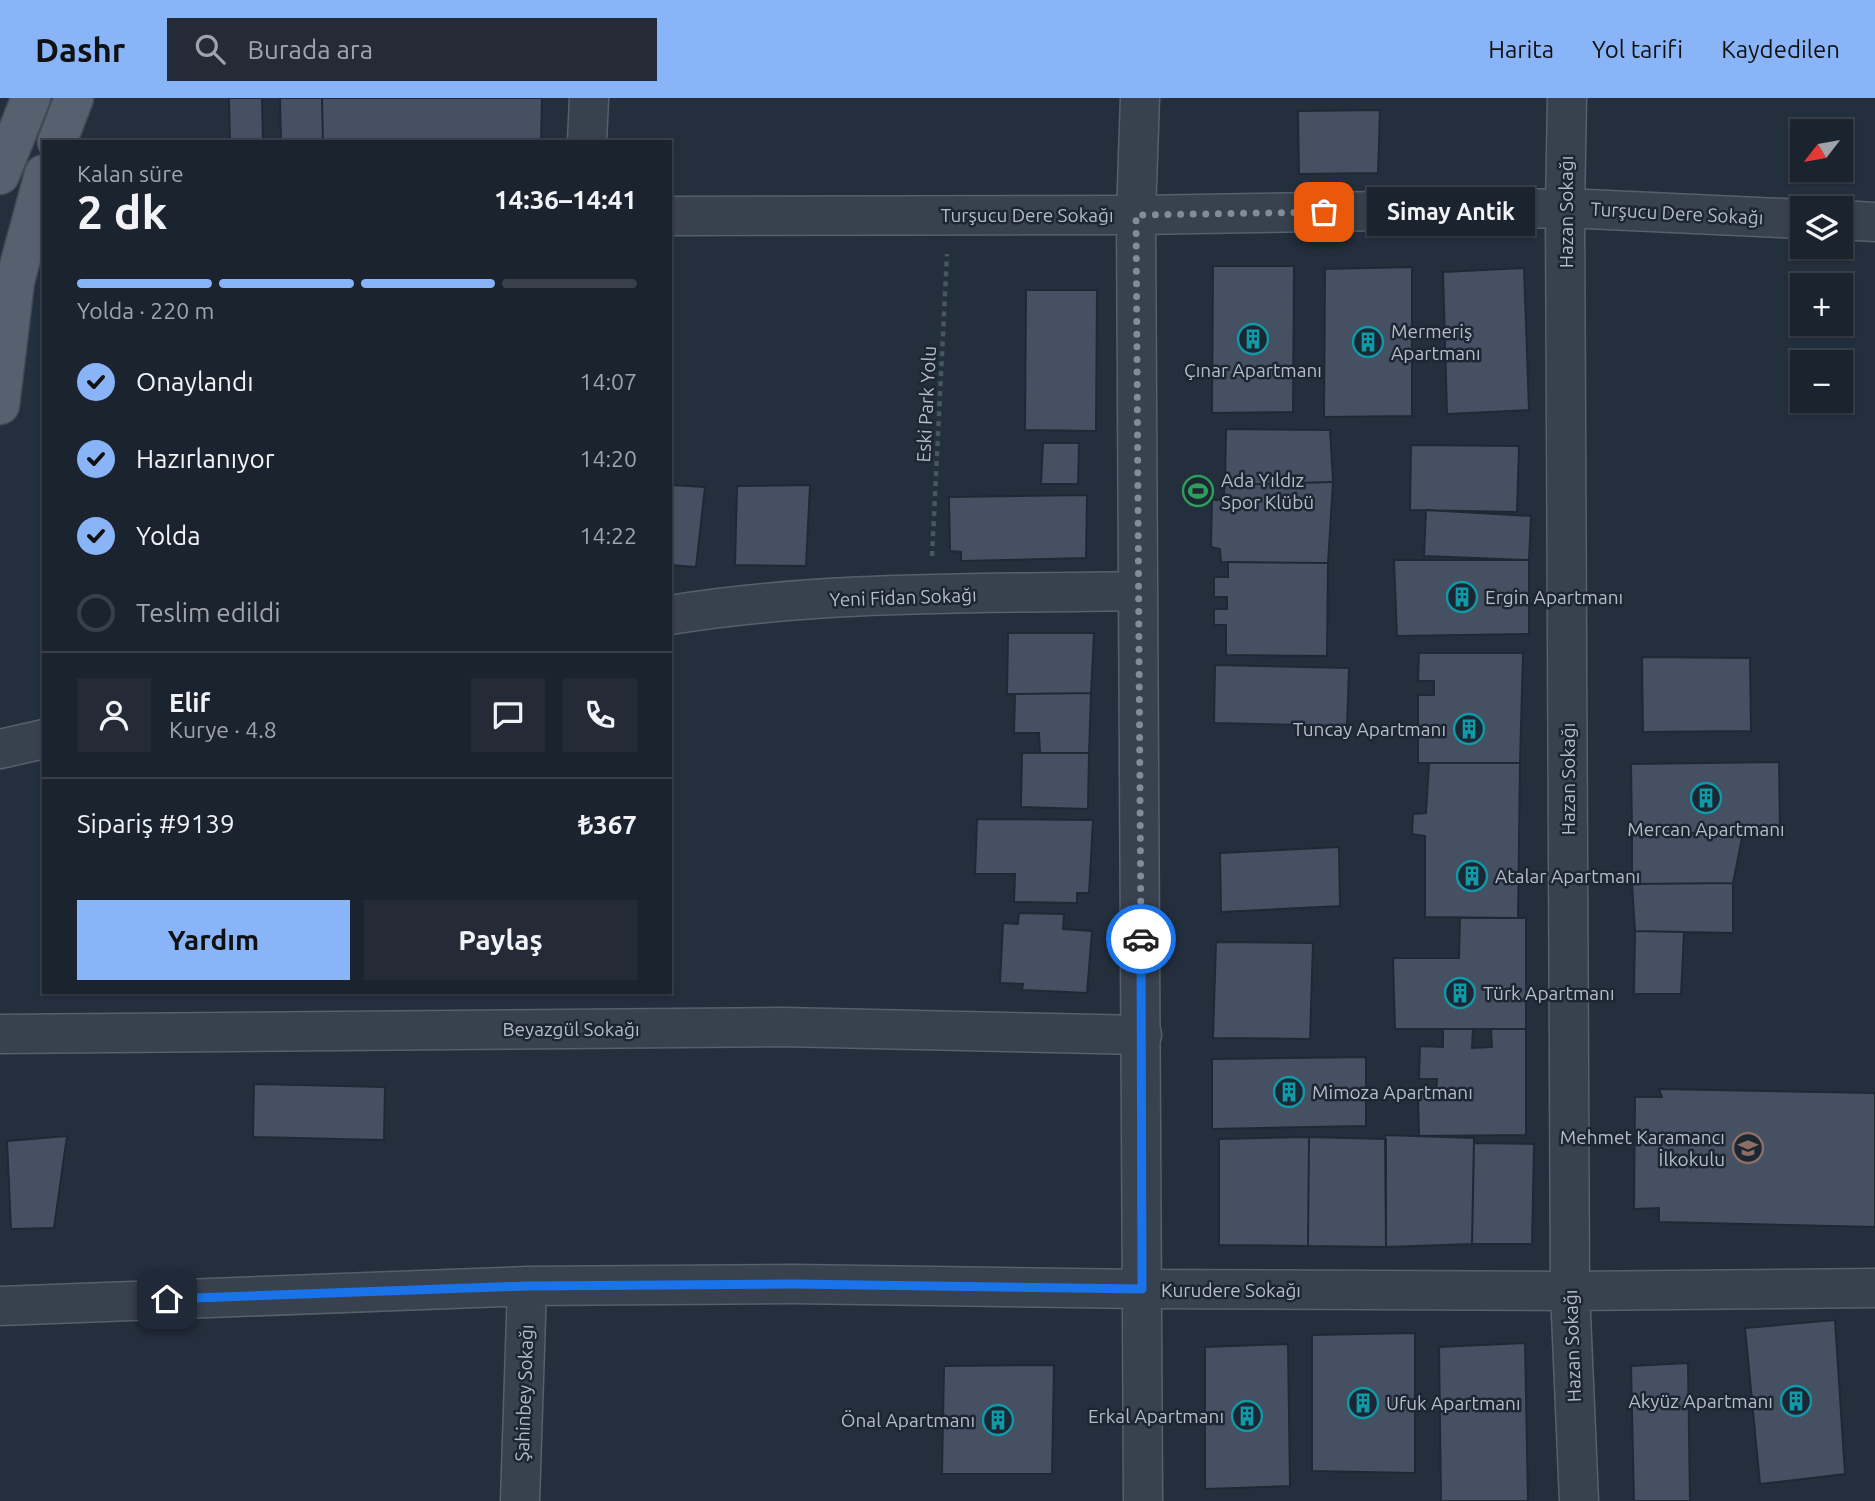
<!DOCTYPE html>
<html lang="tr">
<meta charset="utf-8">
<style>
:root{--surface:#1b232e;--page:#242b36;--text:#f1f3f6;--muted:#a0a4aa;--line:#39404a;--accent:#8ab4f8}
body{margin:0;font-family:Ubuntu,sans-serif;background:var(--page);color:var(--text);height:100vh;display:flex;flex-direction:column;font-size:26px;white-space:nowrap}
*{box-sizing:border-box;margin:0}
p{font-size:23px;color:var(--muted)}
.icon{flex:none;width:38px;height:38px;fill:none;stroke:currentColor;stroke-width:2;stroke-linecap:round;stroke-linejoin:round}
.map{position:relative;flex:1;overflow:hidden}
.drawer{position:absolute;left:42px;top:42px;width:630px;height:854px;display:flex;flex-direction:column;background:var(--surface);border-radius:0px;box-shadow:0 2px 5px #0004,0 0 0 2px var(--line)}
.drawer>*{flex:none}
.needle{width:46px;rotate:239deg}
.buttons{position:absolute;left:1790px;top:21px;display:grid;gap:14px}
.buttons a{display:grid;place-items:center;width:63px;height:63px;border-radius:0px;background:var(--surface);box-shadow:0 2px 5px #0004,0 0 0 2px var(--line);font-size:35px}
.pin{position:absolute;display:grid;place-items:center;width:60px;height:60px;color:#fff;margin:-30px;border-radius:14px;box-shadow:0 4px 10px #0006}
.courier{position:absolute;display:grid;place-items:center;width:70px;height:70px;margin:-35px;border:5px solid #1a73e8;border-radius:50%;background:#fff;color:#222;box-shadow:0 2px 9px #0007}
.bubble{position:absolute;height:49px;border-radius:0px;background:var(--surface);box-shadow:0 2px 5px #0004,0 0 0 2px var(--line);font-size:23px;font-weight:700;line-height:49px;text-align:center}
.overview em{font-style:normal;font-weight:700}
.overview div{display:flex;flex-direction:column-reverse}
.overview{display:flex;align-items:center;justify-content:space-between;height:119px;padding:0 35px}
h1{font-size:46px;font-weight:700;line-height:52px}
.bar{display:grid;grid-template-columns:repeat(4,1fr);gap:10px 7px;align-content:center;height:84px;padding:0 35px}
.bar i{height:9px;border-radius:5px;background:var(--line)}
.bar .selected{background:var(--accent)}
.bar p{grid-column:span 4}
.line{display:flex;align-items:center;gap:18px;padding:0 35px;border-top:2px solid var(--line)}
.line div{flex:1}
.round{display:grid;place-items:center;flex:none;width:74px;height:74px;border-radius:0px;background:var(--page)}
ol{padding:0 35px;list-style:none}
li{display:flex;align-items:center;gap:21px;height:77px}
li p{margin-inline-start:auto}
li .icon{padding:7px;border-radius:50%;background:var(--accent);color:#111;stroke-width:4}
li:last-child{color:var(--muted)}
li i{width:38px;height:38px;border:4px solid var(--line);border-radius:50%}
.primary-button{display:flex;gap:14px;margin-top:auto;padding:14px 35px}
.primary-button a{flex:1;height:80px;border-radius:0px;background:var(--accent);color:#111;font-size:28px;font-weight:700;line-height:80px;text-align:center}
.primary-button a+a{background:var(--page);color:var(--text)}
header{display:flex;align-items:center;gap:42px;box-sizing:border-box;height:98px;padding:0 35px;background:var(--accent);color:#111}
header strong{font-size:33px}
nav{display:flex;gap:38px;margin-inline-start:auto;font-size:24px}
.search{width:490px;height:63px;background:var(--page);display:flex;align-items:center;gap:18px;box-sizing:border-box;padding:0 24px;border-radius:0px;color:var(--muted);font-size:26px}
.map>svg:first-child{display:block}
.building{fill:#455162;stroke:#1f2835;stroke-width:2}
.lines{fill:none;stroke-linecap:round;stroke-linejoin:round}
.minor-casing{stroke:#565f6c;stroke-width:41}
.tertiary-casing{stroke:#565f6c;stroke-width:41}
.primary-casing{stroke:#414a57;stroke-width:41}
.path{stroke:#44595c;stroke-width:4.5;stroke-dasharray:5 5;stroke-linecap:butt}
.minor{stroke:#38414e;stroke-width:38}
.tertiary{stroke:#38414e;stroke-width:38}
.primary{stroke:#56606e;stroke-width:38}
.done{stroke:#828b98;stroke-width:7;stroke-dasharray:0 12.6}
.route{stroke:#1a73e8;stroke-width:9}
.labels{text-anchor:middle;stroke-width:5;stroke-linejoin:round;paint-order:stroke}
.street-label{font-size:19px;fill:#b4bcc9;stroke:#1d2633}
.poi-label{font-size:19px;fill:#b4bcc9;stroke:#1d2633;text-anchor:start}
</style>
<header>
<strong>Dashr</strong>
<div class="search"><svg class="icon" aria-label="search" viewBox="0 0 24 24"><circle cx="10" cy="10" r="6"/><path d="M15 15l6 6"/></svg>Burada ara</div>
<nav><a>Harita</a><a>Yol tarifi</a><a>Kaydedilen</a></nav>
</header>
<div class="map">
<svg width="1875" height="1403" viewBox="0 0 1875 1403">
<rect width="100%" height="100%" fill="#242f3e"/>
<!-- building -->
<path class="building" d="M229,0H262L263,44H230Z
M280,0H322L323,44H281Z
M322,0H542L541,44H323Z
M1380,12L1378,75L1299,76L1298,13Z
M1213,168H1294L1293,314L1212,315Z
M1412,169V318L1324,319L1325,171Z
M1524,170L1529,312L1447,316L1443,174Z
M1026,192H1097L1096,333L1025,332Z
M1226,331L1330,332L1333,384L1225,387Z
M1043,345H1079L1078,386H1041Z
M1411,347L1519,348L1517,414L1410,412Z
M1333,384L1328,465L1221,464L1220,451L1211,449L1212,402H1223L1225,387Z
M670,387L705,389L696,469L670,467Z
M810,387L806,468L735,467L737,388Z
M1087,397L1086,460L961,463V454L950,453L949,399Z
M1426,412L1531,418L1529,462L1424,458Z
M1394,462H1529V536L1397,538Z
M1228,464L1328,465L1327,558L1226,557V527H1214V511H1227V499H1214V479H1228Z
M1008,535H1094L1091,595L1007,596Z
M1419,555H1523L1520,665H1418V597H1434V583H1418Z
M1642,559L1750,560L1751,633L1643,634Z
M1215,567L1349,570L1347,628L1214,625Z
M1091,595L1089,655H1040L1039,635H1014L1015,596Z
M1022,655H1089L1088,711L1021,709Z
M1779,664L1780,734L1632,736L1631,666Z
M1429,665H1520L1518,820L1425,819V738L1412,736L1413,716L1426,715Z
M977,721L1093,722L1089,795H1077V805L1014,804L1015,776H975Z
M1743,735L1733,785L1632,786V736Z
M1339,749L1340,808L1221,814L1220,755Z
M1733,785V835L1635,833L1632,786Z
M1019,815L1064,816L1063,831L1092,833L1087,895L1022,892L1023,886L1000,885L1003,825L1018,826Z
M1460,820H1526V931H1395L1393,860H1459Z
M1635,833L1684,834L1681,896H1634Z
M1216,844L1313,845L1310,941L1213,940Z
M1443,931H1473L1472,950L1492,949L1491,931H1526V1037L1419,1038L1418,995H1436L1437,981H1419L1420,948L1443,949Z
M1366,959V1028L1212,1031V961Z
M254,986L385,989L384,1042L253,1039Z
M1659,991L1875,995V1129L1659,1124V1110L1634,1111L1635,999H1662Z
M1385,1037L1474,1040L1472,1146L1386,1149Z
M67,1038L54,1130L11,1131L7,1043Z
M1309,1039L1308,1148L1219,1147V1041Z
M1309,1039L1386,1041V1149L1308,1148Z
M1474,1045L1534,1046L1532,1146H1472Z
M1835,1222L1845,1376L1760,1386L1745,1230Z
M1415,1235V1375L1312,1373V1237Z
M1525,1245L1528,1403H1441L1439,1249Z
M1288,1246L1290,1388L1205,1391V1249Z
M1688,1265L1690,1403H1634L1631,1268Z
M1054,1267L1052,1376H942L944,1268Z"/>
<g class="lines">
<!-- minor casing -->
<g class="minor-casing">
<path id="minor" d="M1567,0L1565,110L1570,1193L1579,1403
M587,44L589,0
M670,118L1136,117L1565,110L1802,121
M1841,122L1875,124
M670,517C824,492 982,496 1137,493
M0,651L44,641
M0,936L783,929L1142,937
M0,1208L527,1188L794,1186L1142,1191L1570,1193L1875,1190
M520,1403L527,1188"/>
</g>
<!-- tertiary casing -->
<g class="tertiary-casing">
<path id="tertiary" d="M1140,0L1136,117L1143,1403"/>
</g>
<!-- primary casing -->
<g class="primary-casing">
<path id="primary" d="M57,44L74,0
M0,77L31,0
M0,307L15,183L44,76"/>
</g>
<!-- path -->
<path class="path" d="M932,458L947,156"/>
<!-- minor -->
<use href="#minor" class="minor"/>
<!-- tertiary -->
<use href="#tertiary" class="tertiary"/>
<!-- primary -->
<use href="#primary" class="primary"/>
</g>
<g class="lines">
<!-- done -->
<path class="done" d="M1141,841L1136,117L1324,114"/>
<!-- route -->
<path class="route" d="M167,1201L527,1188L794,1186L1142,1191L1141,841"/>
</g>
<!-- icons -->
<defs>
<g id="building-ring" transform="scale(1.575)"><circle r="9.5" fill="#1d2633" stroke="#0f9aa8" stroke-width="1.5"/><path d="M-4-6H4V6H1V3H-1V6H-4ZM-2.5-4.3h1.7v1.8h-1.7ZM.8-4.3h1.7v1.8H.8ZM-2.5-1h1.7V.8h-1.7ZM.8-1h1.7V.8H.8Z" fill="#0f9aa8"/></g>
<g id="stadium-ring" transform="scale(1.575)"><circle r="9.5" fill="#1d2633" stroke="#2e9e5b" stroke-width="1.5"/><path d="M0-5a6.5 5 0 1 0 0 10a6.5 5 0 1 0 0-10ZM-3.5-1.8h7v3.6h-7Z" fill="#2e9e5b"/></g>
<g id="school-ring" transform="scale(1.575)"><circle r="9.5" fill="#1d2633" stroke="#8d6e63" stroke-width="1.5"/><path d="M0-5L7-2L0 1L-7-2ZM-4 1L0 2.5L4 1V4Q0 6-4 4Z" fill="#8d6e63"/></g>
</defs>
<g fill-rule="evenodd">
<use href="#building-ring" x="1253" y="241"/>
<use href="#building-ring" x="1368" y="244"/>
<use href="#stadium-ring" x="1198" y="393"/>
<use href="#building-ring" x="1462" y="499"/>
<use href="#building-ring" x="1469" y="631"/>
<use href="#building-ring" x="1706" y="700"/>
<use href="#building-ring" x="1472" y="778"/>
<use href="#building-ring" x="1460" y="895"/>
<use href="#building-ring" x="1289" y="994"/>
<use href="#school-ring" x="1748" y="1050"/>
<use href="#building-ring" x="1796" y="1303"/>
<use href="#building-ring" x="1363" y="1305"/>
<use href="#building-ring" x="1247" y="1318"/>
<use href="#building-ring" x="998" y="1322"/>
</g>
<g class="labels">
<!-- street labels -->
<g class="street-label">
<text transform="translate(1566 114) rotate(-90)" y="7">Hazan Sokağı</text>
<text transform="translate(1677 115) rotate(3)" y="7">Turşucu Dere Sokağı</text>
<text x="1027" y="124">Turşucu Dere Sokağı</text>
<text transform="translate(926 306) rotate(-87)" y="7">Eski Park Yolu</text>
<text transform="translate(903 499) rotate(-2)" y="7">Yeni Fidan Sokağı</text>
<text transform="translate(1568 681) rotate(-90)" y="7">Hazan Sokağı</text>
<text x="571" y="938">Beyazgül Sokağı</text>
<text x="1231" y="1199">Kurudere Sokağı</text>
<text transform="translate(1572 1248) rotate(-92)" y="7">Hazan Sokağı</text>
<text transform="translate(524 1295) rotate(-88)" y="7">Şahinbey Sokağı</text>
</g>
<!-- poi labels -->
<g class="poi-label">
<text x="1391" y="240">Mermeriş<tspan x="1391" dy="22">Apartmanı</tspan></text>
<text x="1253" y="279" text-anchor="middle">Çınar Apartmanı</text>
<text x="1221" y="389">Ada Yıldız<tspan x="1221" dy="22">Spor Klübü</tspan></text>
<text x="1485" y="506">Ergin Apartmanı</text>
<text x="1446" y="638" text-anchor="end">Tuncay Apartmanı</text>
<text x="1706" y="738" text-anchor="middle">Mercan Apartmanı</text>
<text x="1495" y="785">Atalar Apartmanı</text>
<text x="1483" y="902">Türk Apartmanı</text>
<text x="1312" y="1001">Mimoza Apartmanı</text>
<text x="1725" y="1046" text-anchor="end">Mehmet Karamancı<tspan x="1725" dy="22">İlkokulu</tspan></text>
<text x="1773" y="1310" text-anchor="end">Akyüz Apartmanı</text>
<text x="1386" y="1312">Ufuk Apartmanı</text>
<text x="1224" y="1325" text-anchor="end">Erkal Apartmanı</text>
<text x="975" y="1329" text-anchor="end">Önal Apartmanı</text>
</g>
</g>
</svg>
<div class="buttons">
<a><svg class="needle" viewBox="-14 -14 28 28"><path d="M0-13l5 13h-10z" fill="#e53935"/><path d="M0 13l5-13h-10z" fill="#a0a4aa"/></svg></a>
<a><svg class="icon" aria-label="layers" viewBox="0 0 24 24"><path d="M12 4l9 5-9 5-9-5zM3 14l9 5 9-5"/></svg></a>
<a>+</a>
<a>−</a>
</div>
<div class="pin" style="left:1324px;top:114px;background:#ea580c"><svg class="icon" aria-label="bag" viewBox="0 0 24 24"><path d="M5 8h14l-1 12H6zM9 8a3 3 0 0 1 6 0"/></svg></div>
<div class="pin" style="left:167px;top:1201px;background:#1f2937"><svg class="icon" aria-label="home" viewBox="0 0 24 24"><path d="M3 11l9-7 9 7M6 9v11h12V9"/></svg></div>
<div class="courier" style="left:1141px;top:841px"><svg class="icon" aria-label="car" viewBox="0 0 24 24"><path d="M5 17H2v-5l4-1 3-4h7l3 4 3 1v5h-3M9 17h6M6 11h13"/><circle cx="7" cy="17" r="2"/><circle cx="17" cy="17" r="2"/></svg></div>
<div class="bubble" style="left:1367px;top:89px;width:168px">Simay Antik</div>
<section class="drawer">
<div class="overview"><div><h1>2 dk</h1><p>Kalan süre</p></div><em>14:36–14:41</em></div>
<div class="bar"><i class="selected"></i><i class="selected"></i><i class="selected"></i><i></i><p>Yolda · 220 m</p></div>
<ol>
<li><svg class="icon" aria-label="check" viewBox="0 0 24 24"><path d="M5 12l5 5 9-10"/></svg>Onaylandı<p>14:07</p></li>
<li><svg class="icon" aria-label="check" viewBox="0 0 24 24"><path d="M5 12l5 5 9-10"/></svg>Hazırlanıyor<p>14:20</p></li>
<li><svg class="icon" aria-label="check" viewBox="0 0 24 24"><path d="M5 12l5 5 9-10"/></svg>Yolda<p>14:22</p></li>
<li><i></i>Teslim edildi</li>
</ol>
<div class="line" style="height:126px"><a class="round"><svg class="icon" aria-label="person" viewBox="0 0 24 24"><circle cx="12" cy="8" r="4"/><path d="M4 21q1-7 8-7t8 7"/></svg></a><div><b>Elif</b><p>Kurye · 4.8</p></div><a class="round"><svg class="icon" aria-label="chat" viewBox="0 0 24 24"><path d="M4 5h16v11H9l-5 4z"/></svg></a><a class="round"><svg class="icon" aria-label="phone" viewBox="0 0 24 24"><path d="M5 4h4l2 5-3 2q2 4 5 5l2-3 5 2v4C11 20 4 13 5 4z"/></svg></a></div>
<div class="line" style="height:91px"><div>Sipariş #9139</div><b>₺367</b></div>
<div class="primary-button"><a>Yardım</a><a>Paylaş</a></div>
</section>
</div>
